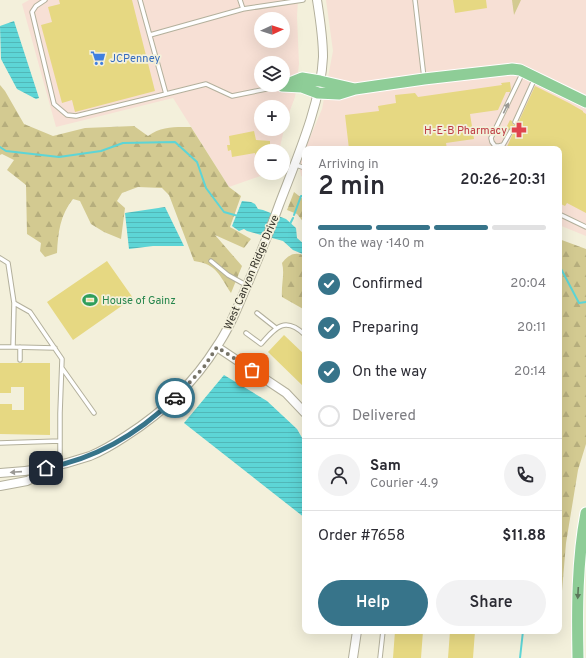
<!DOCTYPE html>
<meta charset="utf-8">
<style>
:root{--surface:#fff;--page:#f2f2f3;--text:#2b2b33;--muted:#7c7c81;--line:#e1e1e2;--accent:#37748a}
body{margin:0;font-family:Overpass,sans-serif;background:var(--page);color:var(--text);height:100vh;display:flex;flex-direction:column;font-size:15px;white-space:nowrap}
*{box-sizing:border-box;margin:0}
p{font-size:13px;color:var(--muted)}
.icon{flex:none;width:22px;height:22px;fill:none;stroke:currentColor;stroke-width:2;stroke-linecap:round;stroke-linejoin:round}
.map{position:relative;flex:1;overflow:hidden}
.drawer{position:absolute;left:302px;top:146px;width:260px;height:488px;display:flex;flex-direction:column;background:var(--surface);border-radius:8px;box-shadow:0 4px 16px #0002}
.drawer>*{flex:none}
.needle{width:26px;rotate:87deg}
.fabs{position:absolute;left:254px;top:12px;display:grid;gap:8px}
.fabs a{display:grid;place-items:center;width:36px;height:36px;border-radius:50%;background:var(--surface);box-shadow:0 4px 16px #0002;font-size:20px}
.pin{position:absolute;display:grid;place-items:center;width:34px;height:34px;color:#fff;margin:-17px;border-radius:8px;box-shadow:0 2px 6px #0006}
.courier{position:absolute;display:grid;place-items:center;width:40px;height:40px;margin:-20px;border:3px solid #37748a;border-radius:50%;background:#fff;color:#222;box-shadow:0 1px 5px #0007}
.summary em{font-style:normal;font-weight:600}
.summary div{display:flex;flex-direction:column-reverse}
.summary{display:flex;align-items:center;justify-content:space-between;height:68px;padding:0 16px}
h1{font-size:26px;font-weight:600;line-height:30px}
.bar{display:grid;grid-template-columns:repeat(4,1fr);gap:6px 4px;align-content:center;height:48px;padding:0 16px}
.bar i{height:5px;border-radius:3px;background:var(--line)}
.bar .active{background:var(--accent)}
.bar p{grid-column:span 4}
.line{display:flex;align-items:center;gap:10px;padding:0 16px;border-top:1px solid var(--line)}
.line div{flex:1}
.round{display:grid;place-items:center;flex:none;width:42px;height:42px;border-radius:21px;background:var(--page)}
ol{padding:0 16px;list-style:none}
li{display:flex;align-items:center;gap:12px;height:44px}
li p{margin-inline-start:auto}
li .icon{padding:4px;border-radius:50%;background:var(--accent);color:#fff;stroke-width:4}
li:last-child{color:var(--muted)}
li i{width:22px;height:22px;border:2px solid var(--line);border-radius:50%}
.primary-button{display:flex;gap:8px;margin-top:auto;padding:8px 16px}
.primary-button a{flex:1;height:46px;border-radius:24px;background:var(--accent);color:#fff;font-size:16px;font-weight:600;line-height:46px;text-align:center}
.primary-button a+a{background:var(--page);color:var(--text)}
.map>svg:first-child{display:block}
.commercial{fill:#f7e0d5;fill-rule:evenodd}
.grass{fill:url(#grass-tufts)}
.forest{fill:url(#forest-firs)}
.water{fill:url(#water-rules)}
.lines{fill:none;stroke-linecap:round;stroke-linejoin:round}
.stream{stroke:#5dd5d6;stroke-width:2}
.building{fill:#e6d882}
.service-casing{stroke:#b3b09c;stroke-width:5.5}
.tertiary-casing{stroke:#b3b09c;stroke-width:10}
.primary-casing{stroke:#fff;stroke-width:13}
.service{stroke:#fff;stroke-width:3.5}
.tertiary{stroke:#fff;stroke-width:8}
.primary{stroke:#8ecd97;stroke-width:11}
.oneway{fill:#9a9894}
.oneway2{fill:#5c785b}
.done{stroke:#777468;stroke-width:4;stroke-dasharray:0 7.2}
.route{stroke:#37748a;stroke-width:5}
.labels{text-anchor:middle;stroke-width:3.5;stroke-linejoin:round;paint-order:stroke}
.shop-label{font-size:11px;fill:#366cbe;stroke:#f3f0db;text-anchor:start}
.health-label{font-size:11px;fill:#be3a42;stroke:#f3f0db;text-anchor:end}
.street-label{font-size:11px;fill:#34322a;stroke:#f3f0db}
.leisure-label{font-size:11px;fill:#27864d;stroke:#f3f0db;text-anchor:start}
</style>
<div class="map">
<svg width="586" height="658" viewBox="0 0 586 658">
<defs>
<pattern id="grass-tufts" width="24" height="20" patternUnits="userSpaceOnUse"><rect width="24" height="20" fill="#d3ca91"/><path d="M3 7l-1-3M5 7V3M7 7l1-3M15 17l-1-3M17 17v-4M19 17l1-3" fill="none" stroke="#b6ae7d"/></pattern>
<pattern id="forest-firs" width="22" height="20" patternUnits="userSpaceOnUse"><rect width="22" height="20" fill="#d3ca91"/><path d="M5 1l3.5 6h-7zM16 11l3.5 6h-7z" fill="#b6ae7d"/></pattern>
<pattern id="water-rules" width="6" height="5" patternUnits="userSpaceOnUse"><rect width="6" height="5" fill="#5dd5d6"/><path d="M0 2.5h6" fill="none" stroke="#51b7b8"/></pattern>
</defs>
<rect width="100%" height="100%" fill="#f3f0db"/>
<!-- commercial -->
<path class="commercial" d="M29,0H298L297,16L299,64L295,97L286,121L279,151H261V173H269L229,187L173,98L56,127L22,4ZM261,19H283V41H261ZM261,63H283V85H261ZM261,107H283V129H261Z
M326,0H586V236L559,225V149H305L322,109L333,51Z
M305,150V177L301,176L299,165Z"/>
<!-- grass -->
<path class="grass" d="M512,0H521L514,15Z"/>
<!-- forest -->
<path class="forest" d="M0,85L5,91L24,124L53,136L85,128L134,126L148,136C162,126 174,127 191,127L229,187L241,196L230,227L251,239L244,248L215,235L242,266L231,293C219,275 217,264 194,261L169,195L162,188L138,187L122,193L117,201L125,208L121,239L104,232L91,224L80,201L73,199C60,215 58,233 57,253L45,257L40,251L41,243L27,234L26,185L7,170L14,160L2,154L0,155Z
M294,192L303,199H305V224L297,214L287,210Z
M559,239L586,249V444L578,470L566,543L559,627Z
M305,248V310L282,297C281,285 285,274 282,263C288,255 294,252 303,255Z"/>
<!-- water -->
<path class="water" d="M14,21L39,98L36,99L17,89L1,59L0,26Z
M242,201L251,202L255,204L258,209L263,210L286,219L296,228L297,238L305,245V255L293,250L283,241L247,231L244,229L239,231L232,226Z
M165,207L184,246H153L129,249L125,213Z
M224,375L267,401L297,429L305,443V518L184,423Z"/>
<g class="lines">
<!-- stream -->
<path class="stream" d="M0,147L6,151L59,157L101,151L123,143L175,142L197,162L206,188L224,212L238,216
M294,215L301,196H305
M290,224L293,218
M559,265L579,303L586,302
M520,658L523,631"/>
</g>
<!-- building -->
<path class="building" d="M59,0H132L155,91L75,112L72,100L62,103L41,25L52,22L48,7L60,4Z
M453,0H486L487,8L455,13Z
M510,82L511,89L510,92H506L498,110L470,114L474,139L446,143L447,149H349L345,115L379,111L378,106L396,103L395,95L415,93L418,97L502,85L501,83Z
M535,86L569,103L583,111V112L586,114V213L567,203L565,206L559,203V149H506L514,131L512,128L508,130L506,128L510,120L512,121L513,125H516L518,123Z
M254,131L256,140L270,141V150L261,151V171L258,172L255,153L232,157L231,150L228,151L227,145H230L229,136Z
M107,261L133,298L73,340L47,302Z
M284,335L305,355V388L268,352Z
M0,363H50V435L0,434V404H12V410H24V387H11V393H0Z
M395,631H423L421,658H393Z
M450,631H475L473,658H448Z"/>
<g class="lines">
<!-- service casing -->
<g class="service-casing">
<path id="service" d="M45,0L36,6L32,12L54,104L67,115L76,116L166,94
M140,0L166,94L206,84L232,96L281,86
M240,0L243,9
M415,0L424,78
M150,35L243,9L303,0
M515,122L535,78
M511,131L503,145L499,146H495L492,142L491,138L522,74
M296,165L305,168
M559,214L586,227
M0,258L8,263L14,303L30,312L62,359L60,413V465
M211,261L228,275L246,285
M257,313L276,328
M246,333L261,344C276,327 285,316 305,335
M0,347H13L14,303
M13,347L55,348
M20,360V347
M62,368L94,413
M0,443L60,441
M380,658L383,631"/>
</g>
<!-- tertiary casing -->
<g class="tertiary-casing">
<path id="tertiary" d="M217,347L286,393L305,413
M0,473C30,472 61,466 90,456C102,451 114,444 126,436C162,413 194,383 217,346C229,329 237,309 245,290C257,262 269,233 279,205C296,160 321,104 323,57C323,37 320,19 317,0
M0,486L27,481L52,469
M353,658L357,631"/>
</g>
<!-- primary casing -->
<g class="primary-casing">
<path id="primary" d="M302,78L320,81L355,89L339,94L318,93L302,87L282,86Z
M355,89L424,79L512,69L520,70L586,102
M578,658C577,610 577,560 586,513"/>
</g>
<!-- service -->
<use href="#service" class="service"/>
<!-- tertiary -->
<use href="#tertiary" class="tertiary"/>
<!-- primary -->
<use href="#primary" class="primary"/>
</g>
<!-- one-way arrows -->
<defs><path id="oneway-solid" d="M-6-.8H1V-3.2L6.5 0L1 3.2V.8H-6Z"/></defs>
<g class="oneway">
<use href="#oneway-solid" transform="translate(506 108) rotate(-64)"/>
<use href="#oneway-solid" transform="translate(16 472) rotate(176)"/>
</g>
<use class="oneway2" href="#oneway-solid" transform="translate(578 593) rotate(93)"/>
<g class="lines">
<!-- done -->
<path class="done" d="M175,398L204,367L217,347L252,370"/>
<!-- route -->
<path class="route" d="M46,468C95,459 139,433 175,398"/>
</g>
<!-- icons -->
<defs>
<g id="supermarket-bare" transform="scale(1.2)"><path d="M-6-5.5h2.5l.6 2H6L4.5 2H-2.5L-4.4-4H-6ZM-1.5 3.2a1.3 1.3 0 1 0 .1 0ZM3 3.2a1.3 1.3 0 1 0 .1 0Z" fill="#3f7fe0" stroke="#f3f0db" stroke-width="2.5" paint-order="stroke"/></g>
<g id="pharmacy-bare" transform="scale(1.2)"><path d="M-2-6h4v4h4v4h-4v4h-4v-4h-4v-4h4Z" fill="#e0444e" stroke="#f3f0db" stroke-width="2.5" paint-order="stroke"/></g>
<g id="stadium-bare" transform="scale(1.2)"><path d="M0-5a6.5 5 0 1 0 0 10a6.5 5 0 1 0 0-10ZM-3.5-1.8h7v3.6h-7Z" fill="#2e9e5b" stroke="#f3f0db" stroke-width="2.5" paint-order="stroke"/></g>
</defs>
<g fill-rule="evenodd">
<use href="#supermarket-bare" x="98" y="58"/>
<use href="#pharmacy-bare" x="519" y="130"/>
<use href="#stadium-bare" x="90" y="300"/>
</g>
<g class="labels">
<!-- shop labels -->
<g class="shop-label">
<text x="110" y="62">JCPenney</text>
</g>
<!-- health labels -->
<g class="health-label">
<text x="507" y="134">H-E-B Pharmacy</text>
</g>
<!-- street labels -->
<g class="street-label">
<text transform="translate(251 272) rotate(-67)" y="4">West Canyon Ridge Drive</text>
</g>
<!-- leisure labels -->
<g class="leisure-label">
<text x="102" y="304">House of Gainz</text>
</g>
</g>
</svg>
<div class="fabs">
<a><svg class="needle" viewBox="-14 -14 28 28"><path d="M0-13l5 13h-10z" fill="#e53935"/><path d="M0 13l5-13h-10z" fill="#7c7c81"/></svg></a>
<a><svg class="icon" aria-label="layers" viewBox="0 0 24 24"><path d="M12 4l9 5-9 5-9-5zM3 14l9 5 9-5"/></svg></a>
<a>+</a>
<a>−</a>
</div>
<div class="pin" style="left:252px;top:370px;background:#ea580c"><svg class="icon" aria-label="bag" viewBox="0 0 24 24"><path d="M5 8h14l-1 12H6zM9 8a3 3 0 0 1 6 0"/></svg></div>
<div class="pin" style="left:46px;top:468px;background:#1f2937"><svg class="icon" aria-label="home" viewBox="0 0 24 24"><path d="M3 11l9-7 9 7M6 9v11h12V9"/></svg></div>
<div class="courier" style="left:175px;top:398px"><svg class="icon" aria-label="car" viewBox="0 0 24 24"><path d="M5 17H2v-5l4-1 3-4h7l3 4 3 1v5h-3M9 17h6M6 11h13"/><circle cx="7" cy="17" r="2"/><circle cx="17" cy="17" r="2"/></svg></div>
<section class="drawer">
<div class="summary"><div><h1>2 min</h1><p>Arriving in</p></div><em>20:26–20:31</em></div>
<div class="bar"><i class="active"></i><i class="active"></i><i class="active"></i><i></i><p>On the way · 140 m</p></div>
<ol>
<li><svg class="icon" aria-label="check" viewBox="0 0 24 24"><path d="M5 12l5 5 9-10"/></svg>Confirmed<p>20:04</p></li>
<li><svg class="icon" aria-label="check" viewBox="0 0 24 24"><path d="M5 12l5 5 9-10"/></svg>Preparing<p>20:11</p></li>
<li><svg class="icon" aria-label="check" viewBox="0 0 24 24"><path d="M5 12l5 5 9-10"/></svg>On the way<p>20:14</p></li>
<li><i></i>Delivered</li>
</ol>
<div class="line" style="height:72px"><a class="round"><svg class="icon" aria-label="person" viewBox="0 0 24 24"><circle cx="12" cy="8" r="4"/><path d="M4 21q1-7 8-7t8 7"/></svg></a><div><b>Sam</b><p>Courier · 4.9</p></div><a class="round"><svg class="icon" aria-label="phone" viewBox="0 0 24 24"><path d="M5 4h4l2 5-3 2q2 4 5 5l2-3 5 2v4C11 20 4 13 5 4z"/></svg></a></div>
<div class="line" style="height:52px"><div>Order #7658</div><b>$11.88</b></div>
<div class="primary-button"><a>Help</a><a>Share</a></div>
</section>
</div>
